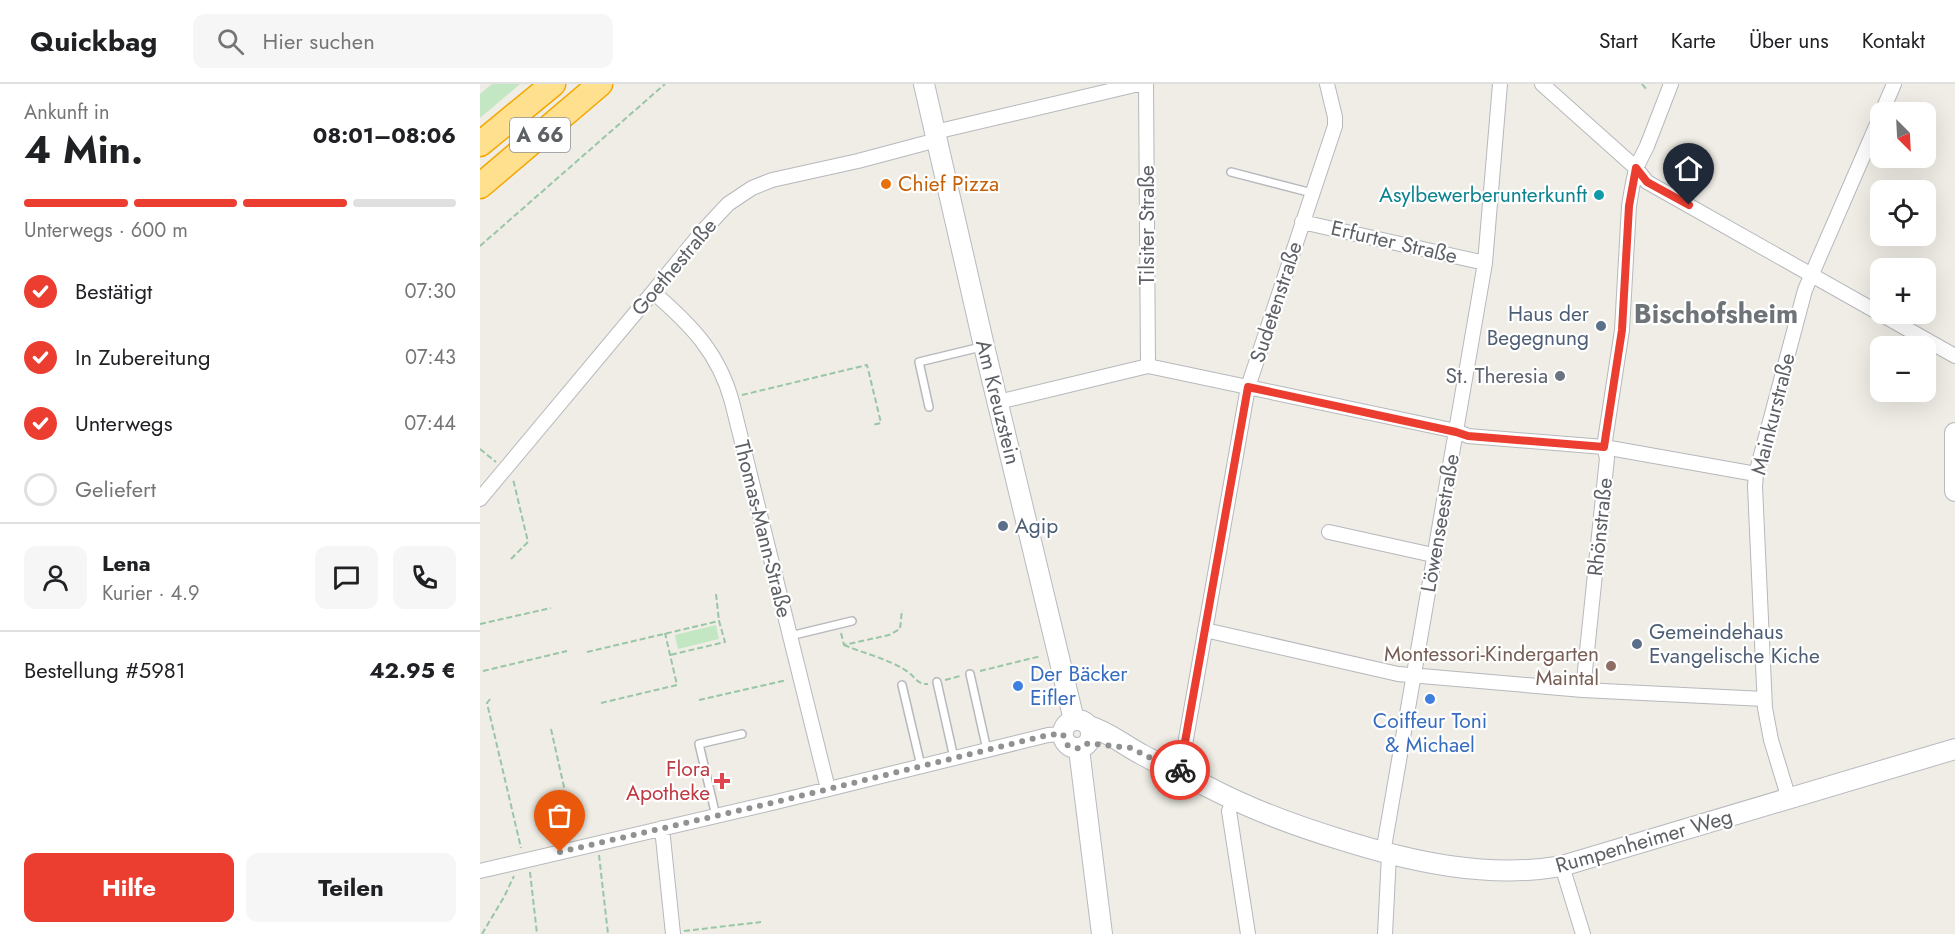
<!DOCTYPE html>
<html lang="de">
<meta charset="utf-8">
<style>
:root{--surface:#fff;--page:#f6f6f6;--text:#202124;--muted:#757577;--line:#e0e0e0;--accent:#eb3d30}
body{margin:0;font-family:Jost,sans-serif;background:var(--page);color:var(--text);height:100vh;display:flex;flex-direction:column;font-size:22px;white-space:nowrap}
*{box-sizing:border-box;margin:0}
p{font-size:20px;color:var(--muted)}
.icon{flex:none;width:33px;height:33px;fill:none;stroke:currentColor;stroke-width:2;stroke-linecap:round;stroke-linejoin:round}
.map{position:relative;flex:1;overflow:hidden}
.side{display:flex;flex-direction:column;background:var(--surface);width:480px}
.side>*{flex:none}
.needle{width:39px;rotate:156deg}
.tools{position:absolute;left:1390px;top:18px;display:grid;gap:12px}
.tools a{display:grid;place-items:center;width:66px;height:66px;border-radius:12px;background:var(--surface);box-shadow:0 6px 24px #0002;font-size:30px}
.pin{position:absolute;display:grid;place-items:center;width:51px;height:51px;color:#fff;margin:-62px -26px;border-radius:50% 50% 50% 0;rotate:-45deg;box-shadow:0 0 6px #0007}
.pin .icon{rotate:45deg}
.courier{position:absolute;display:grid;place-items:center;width:60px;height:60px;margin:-30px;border:4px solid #eb3d30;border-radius:50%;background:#fff;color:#222;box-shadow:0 2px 8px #0007}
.headline em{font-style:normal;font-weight:700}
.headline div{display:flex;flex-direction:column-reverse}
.headline{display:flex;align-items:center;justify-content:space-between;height:102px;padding:0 24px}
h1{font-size:39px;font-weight:700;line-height:45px}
.bar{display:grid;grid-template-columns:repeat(4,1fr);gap:9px 6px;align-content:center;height:72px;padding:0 24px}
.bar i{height:8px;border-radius:4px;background:var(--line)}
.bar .selected{background:var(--accent)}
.bar p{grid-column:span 4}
.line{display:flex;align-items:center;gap:15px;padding:0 24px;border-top:2px solid var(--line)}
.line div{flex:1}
.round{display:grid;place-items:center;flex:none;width:63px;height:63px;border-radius:12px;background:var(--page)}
ol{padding:0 24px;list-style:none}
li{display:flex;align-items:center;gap:18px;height:66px}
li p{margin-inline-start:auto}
li .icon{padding:6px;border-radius:50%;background:var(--accent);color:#fff;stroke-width:4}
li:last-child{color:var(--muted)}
li i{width:33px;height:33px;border:3px solid var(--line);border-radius:50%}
.cta{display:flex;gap:12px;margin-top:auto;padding:12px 24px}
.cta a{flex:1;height:69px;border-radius:12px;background:var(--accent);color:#fff;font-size:24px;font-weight:700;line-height:69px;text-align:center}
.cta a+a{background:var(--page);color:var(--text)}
header{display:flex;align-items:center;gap:36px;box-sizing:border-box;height:84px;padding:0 30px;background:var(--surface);border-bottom:2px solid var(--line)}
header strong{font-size:28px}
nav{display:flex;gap:33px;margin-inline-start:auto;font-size:21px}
.search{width:420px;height:54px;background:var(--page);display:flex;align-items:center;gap:15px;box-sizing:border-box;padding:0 21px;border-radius:12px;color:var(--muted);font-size:22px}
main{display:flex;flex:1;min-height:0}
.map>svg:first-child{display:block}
.green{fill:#c2e7c2}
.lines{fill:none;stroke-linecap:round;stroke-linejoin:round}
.lane-casing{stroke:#b6b8bc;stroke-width:10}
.street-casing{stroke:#b6b8bc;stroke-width:16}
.secondary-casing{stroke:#b7babf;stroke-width:22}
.highway-casing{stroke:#f5a600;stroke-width:27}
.path{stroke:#99c6a6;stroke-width:2;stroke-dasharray:6 3;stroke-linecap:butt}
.lane{stroke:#fff;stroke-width:7}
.street{stroke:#fff;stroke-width:14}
.secondary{stroke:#fff;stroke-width:20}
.highway{stroke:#fee08e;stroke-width:24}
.done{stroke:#909292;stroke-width:6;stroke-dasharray:0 10.8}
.route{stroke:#eb3d30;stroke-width:8}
.food-dot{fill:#e8710a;stroke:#fff;stroke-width:2}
.culture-dot{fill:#0f9aa8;stroke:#fff;stroke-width:2}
.service-dot{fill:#5c6f8a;stroke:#fff;stroke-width:2}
.worship-dot{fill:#6b7280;stroke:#fff;stroke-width:2}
.education-dot{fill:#8d6e63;stroke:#fff;stroke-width:2}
.shop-dot{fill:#3f7fe0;stroke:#fff;stroke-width:2}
.health-dot{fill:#e0444e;stroke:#fff;stroke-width:2}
.labels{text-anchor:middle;stroke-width:4.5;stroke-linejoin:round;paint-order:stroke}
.shield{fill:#fff;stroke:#8e9094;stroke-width:1.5}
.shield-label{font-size:20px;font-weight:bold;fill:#5d6166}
.food-label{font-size:21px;fill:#c56008;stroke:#fff;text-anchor:start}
.culture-label{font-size:21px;fill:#0d838f;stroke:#fff;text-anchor:end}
.street-label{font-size:21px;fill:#5d6166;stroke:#fff}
.service-label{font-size:21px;fill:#4e5e75;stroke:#fff;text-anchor:start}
.worship-label{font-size:21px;fill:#5b616d;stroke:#fff;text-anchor:end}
.education-label{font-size:21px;fill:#785e54;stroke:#fff;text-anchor:end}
.shop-label{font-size:21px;fill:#366cbe;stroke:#fff;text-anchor:start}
.health-label{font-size:21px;fill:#be3a42;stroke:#fff;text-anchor:end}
.district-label{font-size:27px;font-weight:bold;fill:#6e7378;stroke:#fff}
</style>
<header>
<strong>Quickbag</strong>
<div class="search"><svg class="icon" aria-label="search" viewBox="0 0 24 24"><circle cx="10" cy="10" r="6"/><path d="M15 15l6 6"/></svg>Hier suchen</div>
<nav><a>Start</a><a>Karte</a><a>Über uns</a><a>Kontakt</a></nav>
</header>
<main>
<section class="side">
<div class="headline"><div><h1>4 Min.</h1><p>Ankunft in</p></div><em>08:01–08:06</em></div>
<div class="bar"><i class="selected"></i><i class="selected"></i><i class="selected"></i><i></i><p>Unterwegs · 600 m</p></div>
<ol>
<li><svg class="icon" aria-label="check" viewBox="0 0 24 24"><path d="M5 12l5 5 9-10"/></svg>Bestätigt<p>07:30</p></li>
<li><svg class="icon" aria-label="check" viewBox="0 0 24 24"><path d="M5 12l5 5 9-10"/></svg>In Zubereitung<p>07:43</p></li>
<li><svg class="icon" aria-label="check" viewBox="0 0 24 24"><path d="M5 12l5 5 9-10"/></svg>Unterwegs<p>07:44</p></li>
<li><i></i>Geliefert</li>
</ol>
<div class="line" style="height:108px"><a class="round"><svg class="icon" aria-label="person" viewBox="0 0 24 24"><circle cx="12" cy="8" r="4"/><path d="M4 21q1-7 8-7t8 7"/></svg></a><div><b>Lena</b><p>Kurier · 4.9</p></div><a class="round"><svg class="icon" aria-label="chat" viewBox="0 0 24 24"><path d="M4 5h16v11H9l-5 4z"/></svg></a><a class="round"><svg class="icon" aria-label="phone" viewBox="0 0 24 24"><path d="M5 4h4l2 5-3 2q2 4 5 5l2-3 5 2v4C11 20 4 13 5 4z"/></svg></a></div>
<div class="line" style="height:78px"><div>Bestellung #5981</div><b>42.95 €</b></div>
<div class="cta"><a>Hilfe</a><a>Teilen</a></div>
</section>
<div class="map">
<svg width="1475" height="850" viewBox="0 0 1475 850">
<rect width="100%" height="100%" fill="#efede5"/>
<!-- green -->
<path class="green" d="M12,0H40L0,34V10Z
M236,541L239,555L198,565L195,551Z"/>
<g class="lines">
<!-- lane casing -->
<g class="lane-casing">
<path id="lane" d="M751,88L832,109
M449,323L439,278L501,263
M310,552L372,537
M490,590L507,666
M457,598L474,674
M422,601L441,682
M236,732L219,660L262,650"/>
</g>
<!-- street casing -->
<g class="street-casing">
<path id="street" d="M666,0L668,282
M1062,0L1156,84L1167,98L1475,272
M1402,28L1414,0
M455,48L659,0
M822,138L1005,179
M173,208C211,241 239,269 252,318L348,705
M518,318L668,282L976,347L988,352L1124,363L1276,390
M0,415L173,208L221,149L248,120L272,104L292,96L378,77L457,56
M849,448L953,471
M725,546L918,590L1103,606L1284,615
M1103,606L1127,374L1124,363L1142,246L1149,122L1152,104L1156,84L1167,62L1191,0
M700,689L768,303L855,42V33L847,0
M1309,715L1291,656L1285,624L1275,402L1276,390L1325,206L1401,31
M754,716L749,727L768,850
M182,744L193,850
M903,769L1005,179L1020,0
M1082,782L1103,850
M0,787L296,718L568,651L583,650
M905,850L909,771"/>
</g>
<!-- secondary casing -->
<g class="secondary-casing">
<path id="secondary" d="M444,0L504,262L594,636
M1475,349V407
M583 650a14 14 0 1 1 28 0a14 14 0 1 1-28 0Z
M609,642C629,648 642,660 661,670C686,684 713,695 738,708C778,728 819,743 862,756C932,778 1008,795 1082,782L1475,665
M599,665L622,850"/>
</g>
<!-- highway casing -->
<g class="highway-casing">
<path id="highway" d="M0,60L73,0
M0,102L120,0"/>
</g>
<!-- path -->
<path class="path" d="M1162,0L1167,6
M0,162L185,0
M262,311L387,281L401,339L392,341
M0,365L16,378
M31,475L48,458L33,395
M236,510L239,537
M0,540L71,524
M361,549L364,561L409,551L420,545L422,526
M364,561C383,569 408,575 425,586C435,591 436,601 448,600
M107,568L239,537L245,558L190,571
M3,587L87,567
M500,587L561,572
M465,596L480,592
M10,615L7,619L41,764
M219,616L307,596
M121,619L197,601L185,549
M71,645L95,752
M119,771L128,850
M50,788L57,850
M204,847L281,838
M2,850L24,813L34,792"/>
<!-- lane -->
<use href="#lane" class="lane"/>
<!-- street -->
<use href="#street" class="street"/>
<!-- secondary -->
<use href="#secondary" class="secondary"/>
<!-- highway -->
<use href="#highway" class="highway"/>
</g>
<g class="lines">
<!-- done -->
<path class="done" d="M80,768L296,718L568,651L583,650L586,660C594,666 601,666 608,659L651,664L700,689V686"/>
<!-- route -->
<path class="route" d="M700,686L768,303L976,348L988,352L1124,363L1142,246L1149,122L1156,84L1167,98L1209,121"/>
</g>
<!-- markers -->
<circle class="food-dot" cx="406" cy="100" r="6"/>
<circle class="culture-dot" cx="1119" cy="111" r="6"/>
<g class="service-dot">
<circle cx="1121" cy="242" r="6"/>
<circle cx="523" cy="442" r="6"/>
<circle cx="1157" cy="560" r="6"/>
</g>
<circle class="worship-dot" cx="1080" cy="292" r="6"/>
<circle class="education-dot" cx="1131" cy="582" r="6"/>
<g class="shop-dot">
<circle cx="538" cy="602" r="6"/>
<circle cx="950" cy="615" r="6"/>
</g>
<path class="health-dot" d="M239 688h6v6h6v6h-6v6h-6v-6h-6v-6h6z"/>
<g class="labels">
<!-- shield labels -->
<rect class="shield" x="30" y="34" width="60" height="34" rx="4.5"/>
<g class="shield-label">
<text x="60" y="58">A 66</text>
</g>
<!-- food labels -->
<g class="food-label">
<text x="418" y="107">Chief Pizza</text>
</g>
<!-- culture labels -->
<g class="culture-label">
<text x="1107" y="118">Asylbewerberunterkunft</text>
</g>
<!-- street labels -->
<g class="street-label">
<text transform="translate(667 141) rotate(-90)" y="7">Tilsiter Straße</text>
<text transform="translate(914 158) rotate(13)" y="7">Erfurter Straße</text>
<text transform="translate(194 183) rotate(-50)" y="7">Goethestraße</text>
<text transform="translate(796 218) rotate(-72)" y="7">Sudetenstraße</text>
<text transform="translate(518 318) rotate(76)" y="7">Am Kreuzstein</text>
<text transform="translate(1293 330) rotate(-76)" y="7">Mainkurstraße</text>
<text transform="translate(960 439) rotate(-80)" y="7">Löwenseestraße</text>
<text transform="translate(1120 443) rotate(-84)" y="7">Rhönstraße</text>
<text transform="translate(283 445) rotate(76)" y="7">Thomas-Mann-Straße</text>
<text transform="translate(1164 757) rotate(-16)" y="7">Rumpenheimer Weg</text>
</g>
<!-- service labels -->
<g class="service-label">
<text x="1109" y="237" text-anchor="end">Haus der<tspan x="1109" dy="24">Begegnung</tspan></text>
<text x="535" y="449">Agip</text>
<text x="1169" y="555">Gemeindehaus<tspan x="1169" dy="24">Evangelische Kiche</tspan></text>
</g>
<!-- worship labels -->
<g class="worship-label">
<text x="1068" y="299">St. Theresia</text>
</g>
<!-- education labels -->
<g class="education-label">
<text x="1119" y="577">Montessori-Kindergarten<tspan x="1119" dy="24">Maintal</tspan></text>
</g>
<!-- shop labels -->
<g class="shop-label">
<text x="550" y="597">Der Bäcker<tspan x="550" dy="24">Eifler</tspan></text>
<text x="950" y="644" text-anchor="middle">Coiffeur Toni<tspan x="950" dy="24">&amp; Michael</tspan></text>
</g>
<!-- health labels -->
<g class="health-label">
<text x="230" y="692">Flora<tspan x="230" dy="24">Apotheke</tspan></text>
</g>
<!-- district labels -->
<g class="district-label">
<text x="1236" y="239">Bischofsheim</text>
</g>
</g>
</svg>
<div class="tools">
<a><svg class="needle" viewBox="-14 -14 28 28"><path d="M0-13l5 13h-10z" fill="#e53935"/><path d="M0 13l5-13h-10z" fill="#757577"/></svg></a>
<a><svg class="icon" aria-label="locate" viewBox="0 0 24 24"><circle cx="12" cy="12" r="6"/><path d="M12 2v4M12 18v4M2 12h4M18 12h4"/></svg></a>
<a>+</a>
<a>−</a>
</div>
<div class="pin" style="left:80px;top:768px;background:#ea580c"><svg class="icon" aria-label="bag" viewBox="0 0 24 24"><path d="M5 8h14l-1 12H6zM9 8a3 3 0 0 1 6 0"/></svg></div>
<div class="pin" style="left:1209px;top:121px;background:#1f2937"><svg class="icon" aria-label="home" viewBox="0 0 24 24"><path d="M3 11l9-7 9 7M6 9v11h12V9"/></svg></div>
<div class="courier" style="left:700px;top:686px"><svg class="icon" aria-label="bike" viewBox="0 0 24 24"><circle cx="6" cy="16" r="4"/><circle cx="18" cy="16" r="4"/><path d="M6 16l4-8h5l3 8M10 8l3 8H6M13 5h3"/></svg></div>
</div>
</main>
